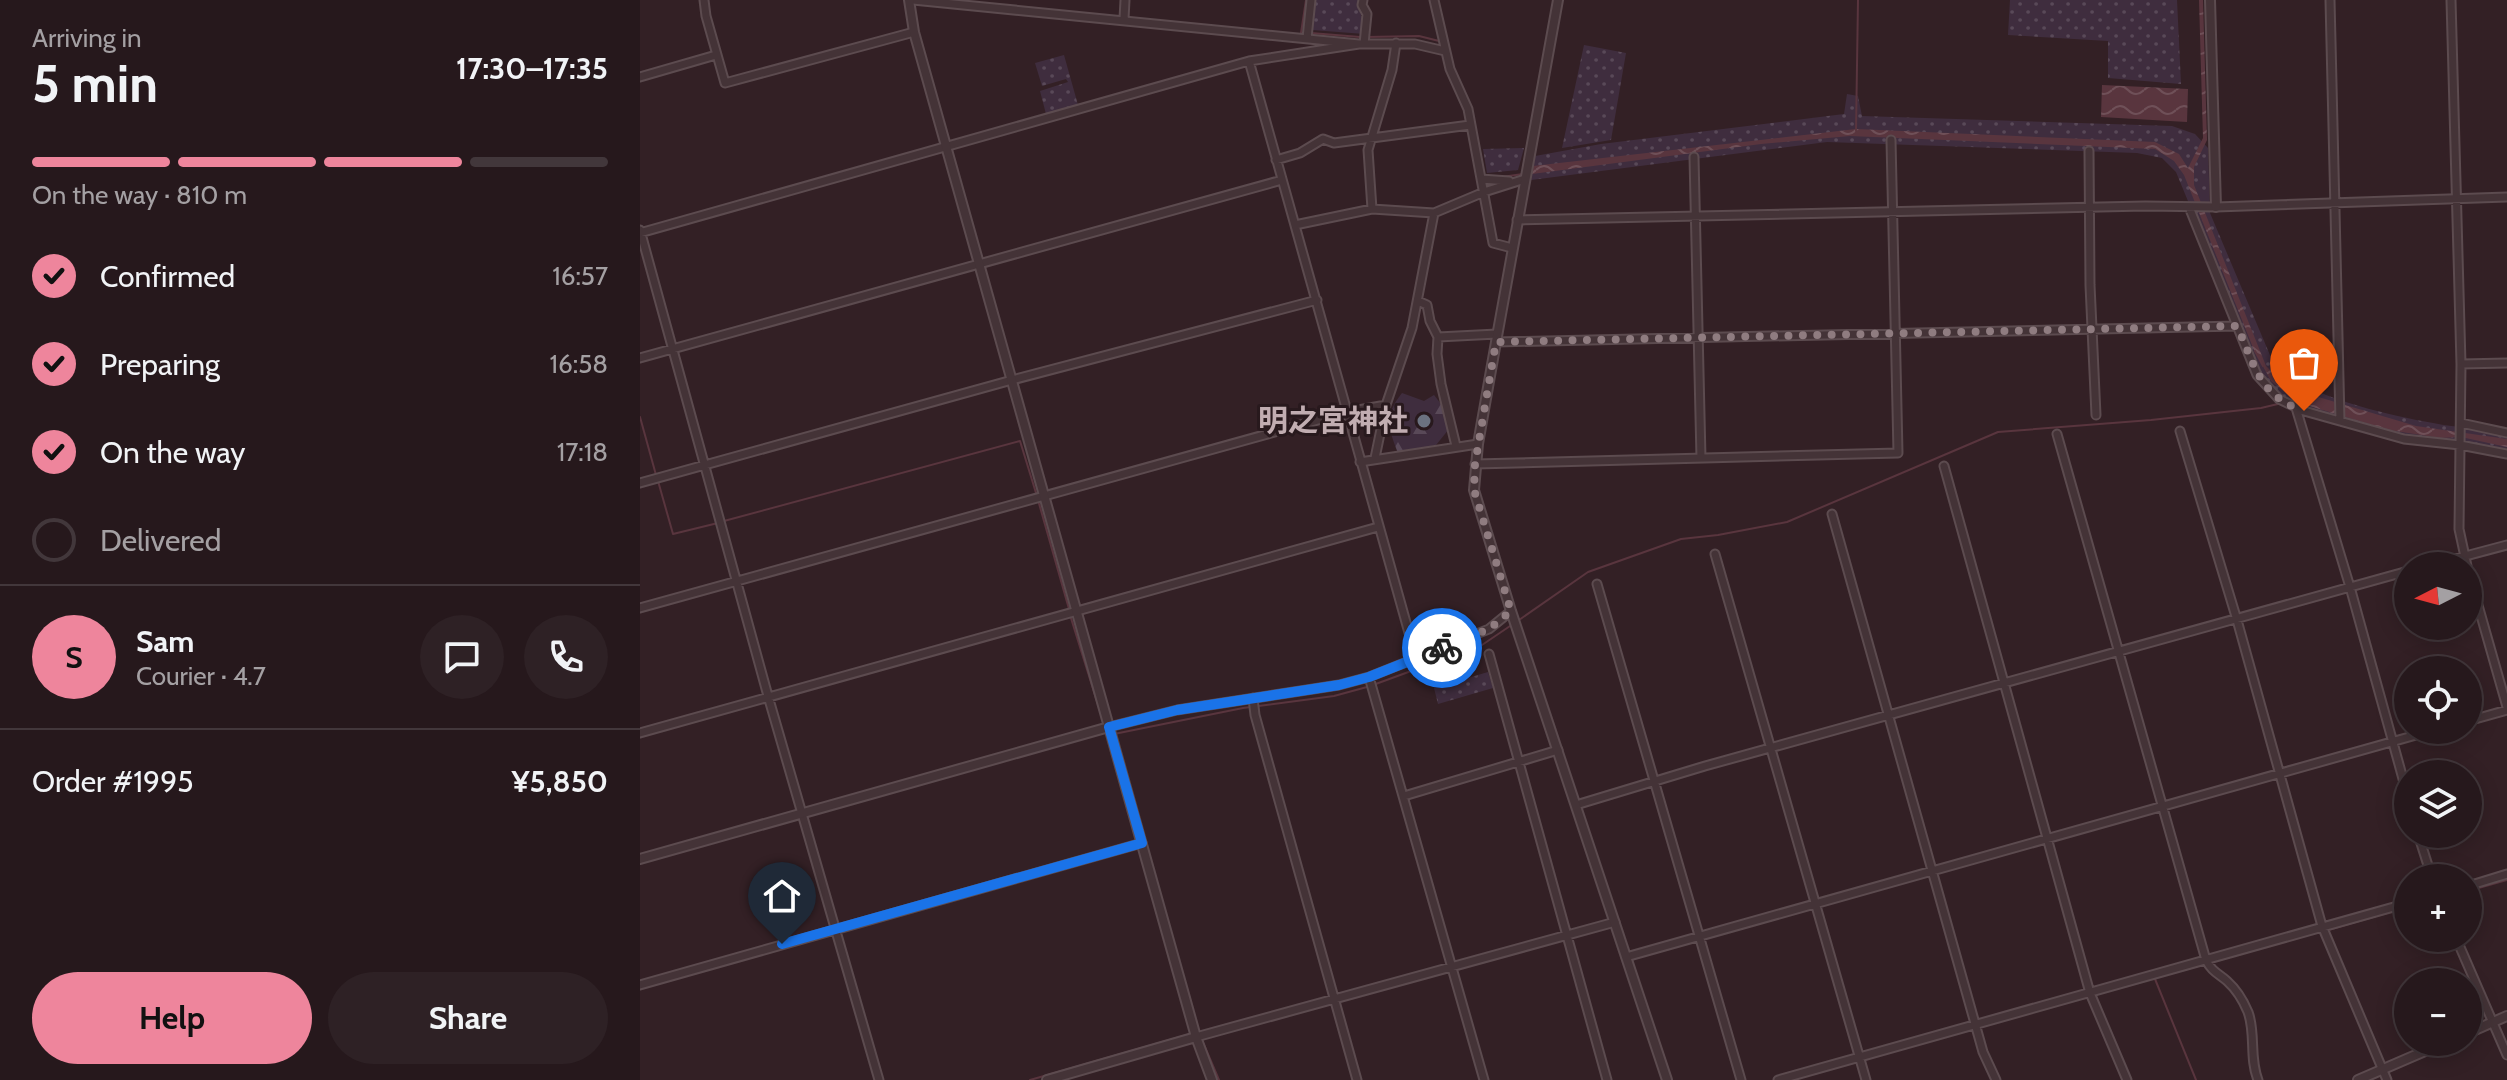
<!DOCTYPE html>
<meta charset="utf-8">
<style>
:root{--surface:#26181c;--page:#2e2125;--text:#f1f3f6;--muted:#a4a0a3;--line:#42373b;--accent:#ee859c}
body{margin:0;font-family:Cabin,"Noto Sans JP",sans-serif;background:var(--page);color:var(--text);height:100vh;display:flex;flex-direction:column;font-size:30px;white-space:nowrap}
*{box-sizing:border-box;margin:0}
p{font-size:26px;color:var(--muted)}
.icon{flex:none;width:44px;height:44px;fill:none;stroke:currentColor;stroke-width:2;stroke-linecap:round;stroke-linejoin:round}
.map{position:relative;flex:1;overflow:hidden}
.details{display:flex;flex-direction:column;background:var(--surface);width:640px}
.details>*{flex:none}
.needle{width:52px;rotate:264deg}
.tools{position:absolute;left:1754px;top:552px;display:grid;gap:16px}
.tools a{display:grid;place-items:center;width:88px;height:88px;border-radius:50%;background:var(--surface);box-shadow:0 4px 20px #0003,0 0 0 2px var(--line);font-size:40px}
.pin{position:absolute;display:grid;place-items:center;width:68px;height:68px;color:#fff;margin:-82px -34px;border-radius:50% 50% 50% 0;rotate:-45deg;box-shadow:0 0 8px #0007}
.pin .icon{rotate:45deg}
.courier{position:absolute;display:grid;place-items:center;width:80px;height:80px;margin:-40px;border:6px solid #1a73e8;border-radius:50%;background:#fff;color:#222;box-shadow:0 2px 10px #0007}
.overview em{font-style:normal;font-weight:800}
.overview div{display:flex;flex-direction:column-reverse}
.overview{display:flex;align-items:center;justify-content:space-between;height:136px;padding:0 32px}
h1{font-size:52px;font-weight:800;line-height:60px}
.bar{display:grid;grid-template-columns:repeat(4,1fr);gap:12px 8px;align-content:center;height:96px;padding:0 32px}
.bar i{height:10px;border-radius:6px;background:var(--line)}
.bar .current{background:var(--accent)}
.bar p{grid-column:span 4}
.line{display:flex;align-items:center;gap:20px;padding:0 32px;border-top:2px solid var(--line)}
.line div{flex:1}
.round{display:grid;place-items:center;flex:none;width:84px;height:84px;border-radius:42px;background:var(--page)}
ol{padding:0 32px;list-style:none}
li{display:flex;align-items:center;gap:24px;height:88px}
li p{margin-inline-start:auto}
li .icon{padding:8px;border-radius:50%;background:var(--accent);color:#111;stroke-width:4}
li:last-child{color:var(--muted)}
li i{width:44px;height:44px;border:4px solid var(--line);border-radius:50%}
.button{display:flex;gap:16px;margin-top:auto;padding:16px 32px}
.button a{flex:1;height:92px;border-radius:48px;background:var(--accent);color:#111;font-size:32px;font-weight:800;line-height:92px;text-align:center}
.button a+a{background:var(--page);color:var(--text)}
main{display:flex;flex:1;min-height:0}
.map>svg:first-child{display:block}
.grass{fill:url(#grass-dots)}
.forest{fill:url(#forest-firs)}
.water{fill:url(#water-waves)}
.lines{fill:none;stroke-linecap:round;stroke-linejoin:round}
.stream{stroke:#59353e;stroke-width:2}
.minor-casing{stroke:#5c4b4f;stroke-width:11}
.tertiary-casing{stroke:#5c4b4f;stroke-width:12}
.minor{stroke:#443337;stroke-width:7}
.tertiary{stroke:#443337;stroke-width:8}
.done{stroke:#8f7c80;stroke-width:8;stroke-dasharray:0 14.4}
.route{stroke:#1a73e8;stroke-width:10}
.worship-dot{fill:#6b7280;stroke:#28191d;stroke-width:3}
.labels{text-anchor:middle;stroke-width:6;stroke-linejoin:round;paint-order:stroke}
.poi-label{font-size:30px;font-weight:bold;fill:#c1adb1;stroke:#28191d;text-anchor:end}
</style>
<main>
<section class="details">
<div class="overview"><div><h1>5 min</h1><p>Arriving in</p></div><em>17:30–17:35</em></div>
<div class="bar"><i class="current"></i><i class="current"></i><i class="current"></i><i></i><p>On the way · 810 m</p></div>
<ol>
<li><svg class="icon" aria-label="check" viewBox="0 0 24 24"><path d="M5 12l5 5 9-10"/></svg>Confirmed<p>16:57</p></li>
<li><svg class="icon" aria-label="check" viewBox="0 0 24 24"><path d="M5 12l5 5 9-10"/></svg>Preparing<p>16:58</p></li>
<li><svg class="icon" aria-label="check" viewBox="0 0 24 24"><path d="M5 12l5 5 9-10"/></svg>On the way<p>17:18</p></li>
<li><i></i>Delivered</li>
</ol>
<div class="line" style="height:144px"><b class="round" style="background:var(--accent);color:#111">S</b><div><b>Sam</b><p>Courier · 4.7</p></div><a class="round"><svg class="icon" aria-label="chat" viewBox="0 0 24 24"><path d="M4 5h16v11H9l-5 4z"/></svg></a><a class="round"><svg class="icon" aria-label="phone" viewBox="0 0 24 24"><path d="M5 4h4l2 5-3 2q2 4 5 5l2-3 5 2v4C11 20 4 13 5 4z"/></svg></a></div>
<div class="line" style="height:104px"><div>Order #1995</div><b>¥5,850</b></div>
<div class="button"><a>Help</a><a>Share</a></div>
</section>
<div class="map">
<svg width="1867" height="1080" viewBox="0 0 1867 1080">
<defs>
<pattern id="grass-dots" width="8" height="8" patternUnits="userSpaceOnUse" patternTransform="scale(2)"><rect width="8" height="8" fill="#3f2d3e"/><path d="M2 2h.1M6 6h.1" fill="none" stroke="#594958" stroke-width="1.8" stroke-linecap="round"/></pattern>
<pattern id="forest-firs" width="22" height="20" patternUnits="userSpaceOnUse" patternTransform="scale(2)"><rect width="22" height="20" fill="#3f2d3e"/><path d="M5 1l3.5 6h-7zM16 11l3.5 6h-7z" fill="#594958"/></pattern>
<pattern id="water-waves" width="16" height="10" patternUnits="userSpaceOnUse" patternTransform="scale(2)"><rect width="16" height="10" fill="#59353e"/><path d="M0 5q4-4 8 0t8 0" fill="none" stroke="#6f5058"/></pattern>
</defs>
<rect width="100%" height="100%" fill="#332025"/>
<!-- grass -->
<path class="grass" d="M675,0H719C718,8 724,23 725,34L672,30Z
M1370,0H1537L1541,84L1468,78V41L1368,35Z
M944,45L986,53L971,140L922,148Z
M424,55L438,105L406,114L400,91L428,82L426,79L402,86L395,63Z
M1207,94L1218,96L1222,116L1532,126L1555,134L1568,148L1570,213L1635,367C1670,397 1747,415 1793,423C1817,428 1842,428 1867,433V454L1790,443L1647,403L1623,383L1536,172L1522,158L1497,153L1187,142L891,180L895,156L961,144L1204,114Z
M884,148L878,170L847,173L843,149Z
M848,672L853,688L798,704L794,688Z"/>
<!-- forest -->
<path class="forest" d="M762,393L784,401L794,395L801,404L809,429L796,445L758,453C748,427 744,416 762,393Z"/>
<!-- water -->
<path class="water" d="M1559,0H1563L1567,140L1554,167V185L1626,366L1648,388L1776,426L1867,439V447L1821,437L1800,438L1749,430L1656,402L1631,381L1614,350L1544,175L1534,161L1515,149L1210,136L1121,144L892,174L893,166L1216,129L1515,142L1539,154L1548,168L1563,138Z
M1462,85L1548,89L1547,122L1461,117Z"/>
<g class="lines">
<!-- stream -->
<path class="stream" d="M804,29L811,57
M664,33H661L666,0
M671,33L720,37
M726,37L779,36L799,41
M1216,131L1218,0
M862,177L883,174
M1576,250L1583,270
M1615,351L1623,366
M0,417L16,475
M18,481L33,534L78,523
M398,500L429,609
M84,521L380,441L396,493
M430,615L464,724
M879,620L948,572L1041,539L1078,535L1147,522L1358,432L1511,420L1621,408L1642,403
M733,685L842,645L873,624
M474,734L603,708L694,696L727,687
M1828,891L1867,880
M1688,930L1768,907
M1526,975L1682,931
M1515,979L1556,1080
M562,1040L579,1080
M390,1080L550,1034"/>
<!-- minor casing -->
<g class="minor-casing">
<path id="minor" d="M64,0L66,16L85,83L274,32
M273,0L719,44H775L805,51
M723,0L722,5L727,14L724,44
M794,0L810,69L828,109L853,243L872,248
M1690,0L1700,421
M1811,0L1821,364L1819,529L1827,566
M484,19L485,0
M667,38L671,0
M609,61L776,658
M0,77L76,55
M1449,151L1450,285L1456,415
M1054,157L1061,458
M636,160L660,153L683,139L694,143L830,125
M841,179L869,181
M1549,207L1617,375L1639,399L1664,411L1764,439L1820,445L1867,454
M732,209L728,150L752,70L756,43
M877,220L1505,206L1576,207L1867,197
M655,225L732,209L794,213L844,192L885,179
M0,230L128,696L239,1080
M0,233L609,61L719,44
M778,301L787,305L790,321L798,337L797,354L801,384L816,446
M798,337L857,334
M856,342L1597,326
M0,358L642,180
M1821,364L1867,363
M1656,408L1710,587L1768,797
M1821,423L1867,433
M1540,431L1597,620L1682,926L1747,1080
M1417,434L1566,960C1572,972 1578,973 1587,981C1597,990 1603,1000 1608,1012C1616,1033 1609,1058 1618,1080
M735,458L746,405L772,328L794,213
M720,462L838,444
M835,464L1258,453L1251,140
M1304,466L1450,993L1487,1080
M0,483L372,380L677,300
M1192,514L1343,1052L1356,1080
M1075,554L1226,1080
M1788,566L1867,545
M1828,570L1867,707
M957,584L1101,1080
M0,608L707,412L746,405
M849,654L967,1080
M729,677L844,1080
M613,698L615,715L717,1080
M1828,721L1867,710
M469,727L537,710L699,685L729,677L849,629L871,611
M0,733L738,527
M764,796L918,750
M936,805L1065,766L1768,571
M1778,834L1792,878
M1828,886L1867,874
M1816,938L1867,1055
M986,957L1794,730
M0,985L502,843
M556,1037L975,922
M1138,1080L1768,903"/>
</g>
<!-- tertiary casing -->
<g class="tertiary-casing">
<path id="tertiary" d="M269,0L274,32L556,1037L572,1080
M918,0L856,342L838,444L834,490L871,611L1027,1080
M1570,0L1576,207
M0,859L469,727
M1828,1033L1867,1016
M407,1080L556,1037
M1718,1080L1806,1042"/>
</g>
<!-- minor -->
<use href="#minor" class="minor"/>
<!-- tertiary -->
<use href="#tertiary" class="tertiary"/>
</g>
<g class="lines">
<!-- done -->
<path class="done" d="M802,648L849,629L871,611L834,490L835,464L856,342L1597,326C1615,365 1618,395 1664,411"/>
<!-- route -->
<path class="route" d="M142,944L502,843L469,727L537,710L699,685L729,677L802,648"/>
</g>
<!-- markers -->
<circle class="worship-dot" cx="784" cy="421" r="8"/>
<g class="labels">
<!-- poi labels -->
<g class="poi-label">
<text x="768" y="431">明之宮神社</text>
</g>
</g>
</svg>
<div class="tools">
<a><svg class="needle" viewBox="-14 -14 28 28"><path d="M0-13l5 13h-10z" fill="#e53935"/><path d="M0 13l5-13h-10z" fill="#a4a0a3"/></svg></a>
<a><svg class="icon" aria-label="locate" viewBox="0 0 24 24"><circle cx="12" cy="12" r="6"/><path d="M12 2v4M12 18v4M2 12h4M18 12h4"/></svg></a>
<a><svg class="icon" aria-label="layers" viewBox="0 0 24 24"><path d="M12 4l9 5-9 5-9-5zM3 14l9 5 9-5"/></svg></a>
<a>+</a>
<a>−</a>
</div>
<div class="pin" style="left:1664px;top:411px;background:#ea580c"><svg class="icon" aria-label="bag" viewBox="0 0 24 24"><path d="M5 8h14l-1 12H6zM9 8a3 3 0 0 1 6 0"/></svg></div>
<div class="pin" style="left:142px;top:944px;background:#1f2937"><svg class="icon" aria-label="home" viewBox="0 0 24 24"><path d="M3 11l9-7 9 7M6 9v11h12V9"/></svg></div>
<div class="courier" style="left:802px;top:648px"><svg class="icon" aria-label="bike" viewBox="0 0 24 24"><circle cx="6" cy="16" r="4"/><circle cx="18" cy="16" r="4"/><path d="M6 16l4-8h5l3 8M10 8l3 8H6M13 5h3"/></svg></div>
</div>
</main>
